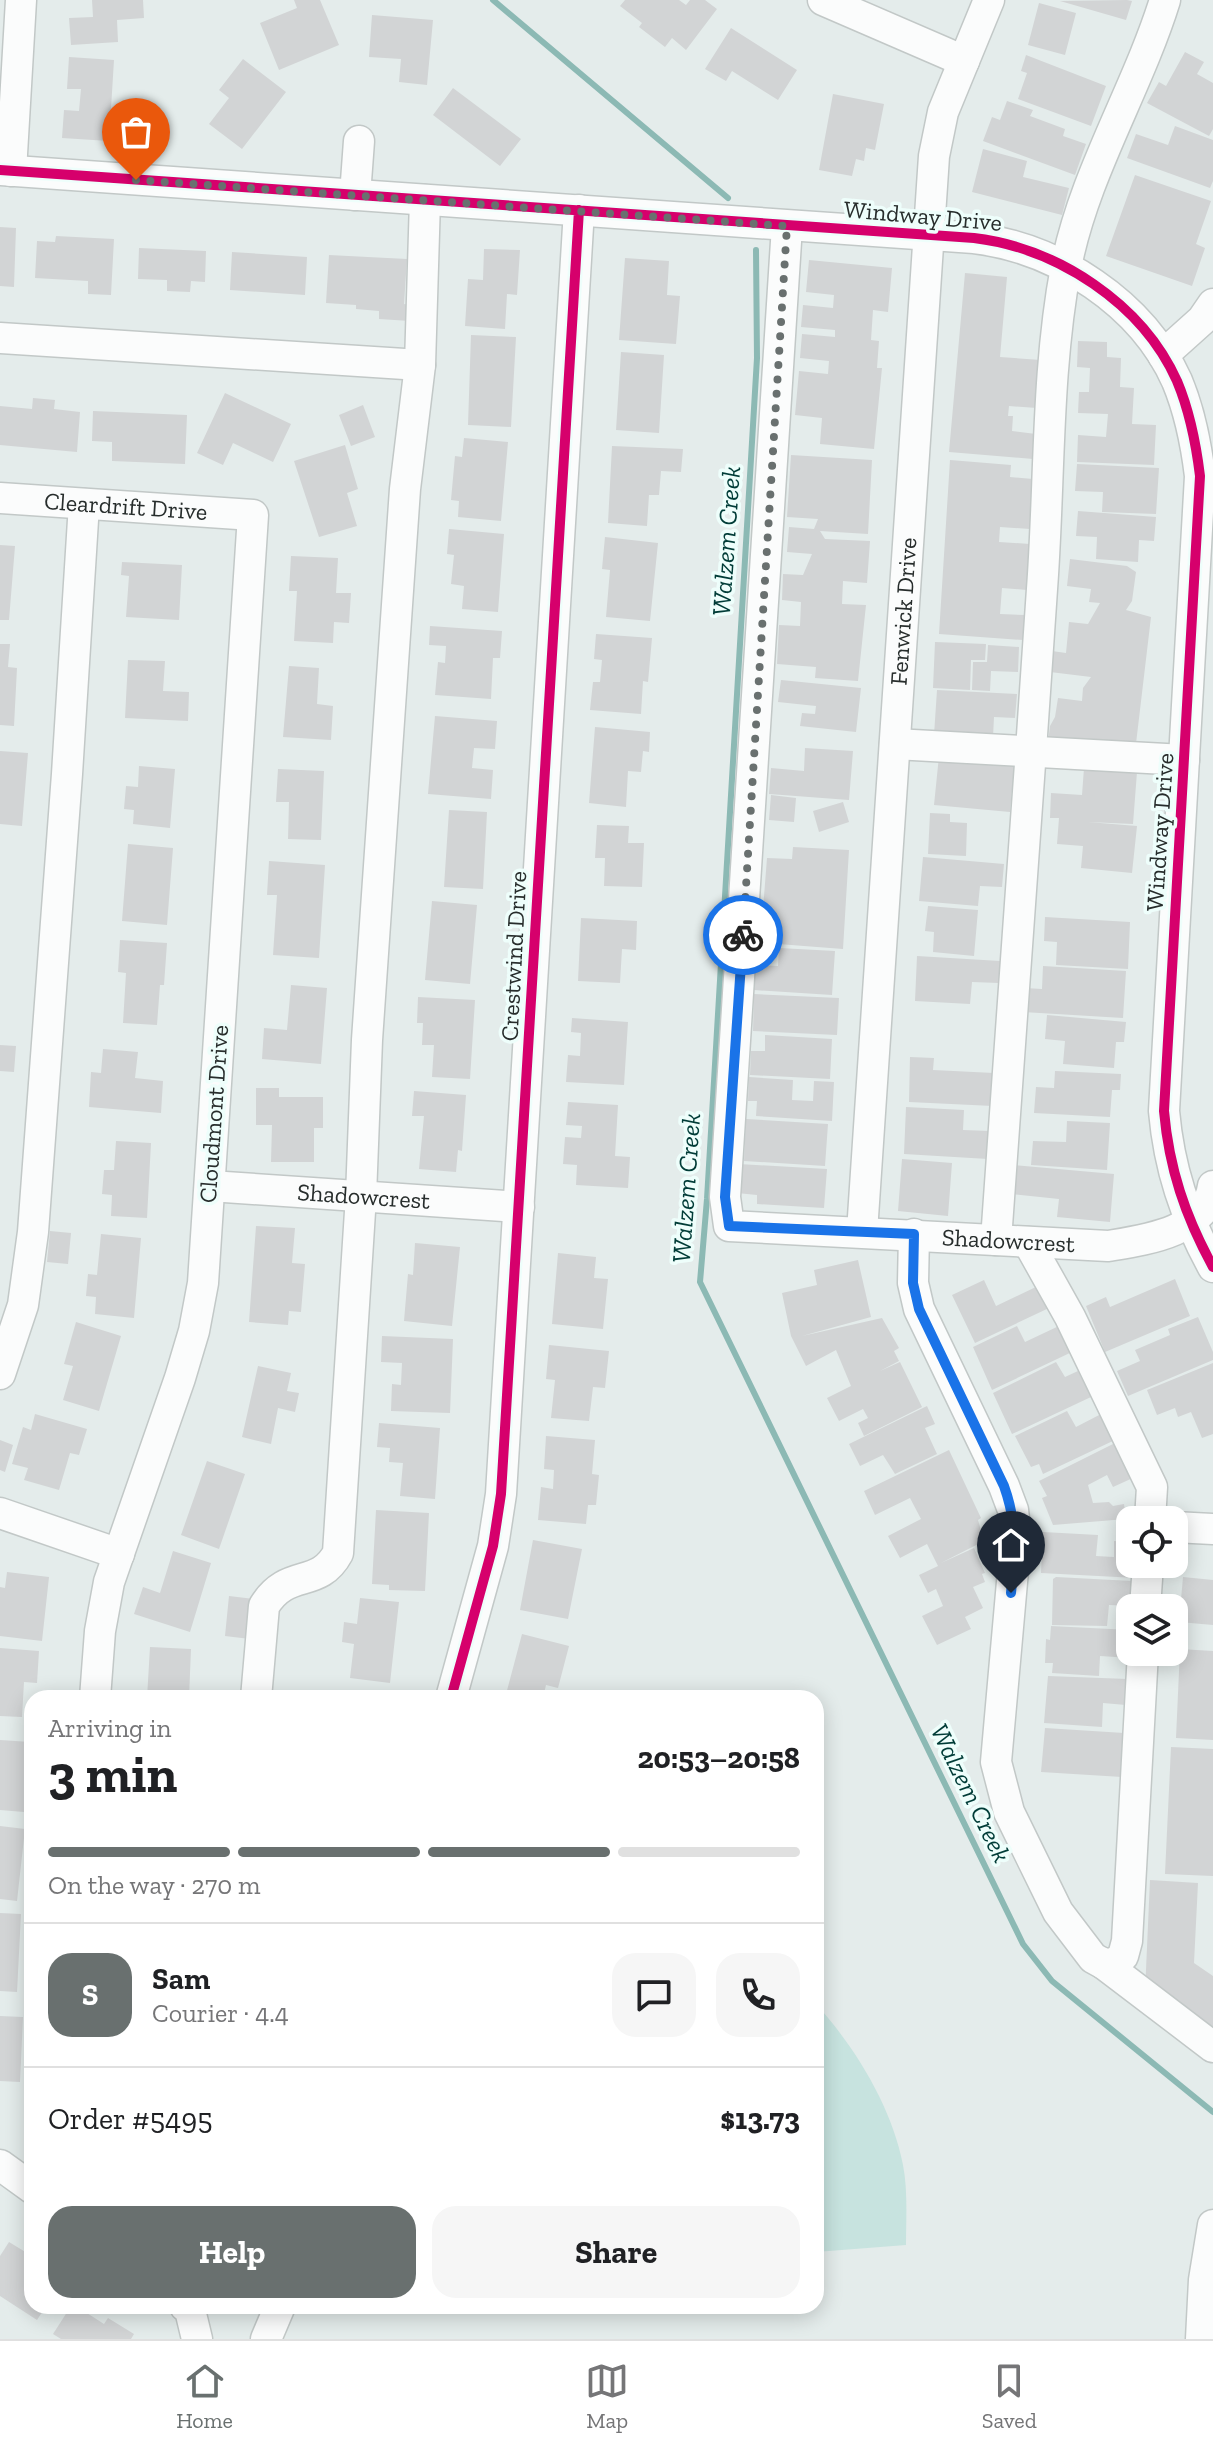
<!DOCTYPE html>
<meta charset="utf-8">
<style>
:root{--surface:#fff;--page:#f6f6f6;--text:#202124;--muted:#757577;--line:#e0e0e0;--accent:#69706f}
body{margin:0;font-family:"Zilla Slab",serif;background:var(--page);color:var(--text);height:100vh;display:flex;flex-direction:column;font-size:30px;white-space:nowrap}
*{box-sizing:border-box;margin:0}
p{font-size:26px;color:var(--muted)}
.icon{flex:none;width:44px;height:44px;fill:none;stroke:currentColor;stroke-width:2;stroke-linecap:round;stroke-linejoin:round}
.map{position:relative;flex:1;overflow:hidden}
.drawer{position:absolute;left:24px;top:1690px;width:800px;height:624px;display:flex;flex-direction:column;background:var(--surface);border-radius:24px;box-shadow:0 4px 20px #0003}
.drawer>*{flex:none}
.controls{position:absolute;left:1116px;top:1506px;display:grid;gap:16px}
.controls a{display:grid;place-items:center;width:72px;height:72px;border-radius:16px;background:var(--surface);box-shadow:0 4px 20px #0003;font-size:40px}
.pin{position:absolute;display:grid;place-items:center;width:68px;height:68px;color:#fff;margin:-82px -34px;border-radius:50% 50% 50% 0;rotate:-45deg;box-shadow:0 0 8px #0007}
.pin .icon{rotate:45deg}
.courier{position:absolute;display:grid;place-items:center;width:80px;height:80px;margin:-40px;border:6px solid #1a73e8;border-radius:50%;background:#fff;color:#222;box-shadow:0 2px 10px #0007}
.headline em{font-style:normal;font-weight:700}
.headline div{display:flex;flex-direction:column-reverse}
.headline{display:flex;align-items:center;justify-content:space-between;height:136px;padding:0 24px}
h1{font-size:52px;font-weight:700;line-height:60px}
.bar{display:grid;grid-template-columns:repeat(4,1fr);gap:12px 8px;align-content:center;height:96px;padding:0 24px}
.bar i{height:10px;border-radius:6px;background:var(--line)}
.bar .active{background:var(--accent)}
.bar p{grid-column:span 4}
.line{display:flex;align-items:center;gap:20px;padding:0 24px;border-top:2px solid var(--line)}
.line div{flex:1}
.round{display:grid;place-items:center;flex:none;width:84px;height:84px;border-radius:24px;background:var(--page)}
.button{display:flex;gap:16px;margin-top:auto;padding:16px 24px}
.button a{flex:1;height:92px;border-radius:24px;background:var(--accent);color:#fff;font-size:32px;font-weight:700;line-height:92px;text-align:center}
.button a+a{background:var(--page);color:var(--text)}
.dock{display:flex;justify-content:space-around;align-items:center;height:112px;border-top:2px solid var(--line);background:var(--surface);font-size:22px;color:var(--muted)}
.dock a{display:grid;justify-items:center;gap:4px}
.dock .active{color:var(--accent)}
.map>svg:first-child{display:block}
.green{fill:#c7e3df}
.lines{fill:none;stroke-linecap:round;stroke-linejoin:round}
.stream{stroke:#8cb9b4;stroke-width:6}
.building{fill:#d2d4d5}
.minor-casing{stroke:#c2c8c7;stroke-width:33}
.minor{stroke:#fbfcfc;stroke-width:30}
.cycleway-casing{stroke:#eefefb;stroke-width:15}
.cycleway{stroke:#d6006c;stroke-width:10}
.done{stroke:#69706f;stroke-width:8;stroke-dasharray:0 14.4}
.route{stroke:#1a73e8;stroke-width:10}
.labels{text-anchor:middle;stroke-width:7;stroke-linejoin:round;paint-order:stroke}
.street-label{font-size:24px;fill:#272d2c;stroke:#eefefb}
.water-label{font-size:26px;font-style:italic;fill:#003c37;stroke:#eefefb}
</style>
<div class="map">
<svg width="1213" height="2339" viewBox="0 0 1213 2339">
<rect width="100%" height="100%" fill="#e4eceb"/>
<!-- green -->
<path class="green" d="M816,2004C855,2047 892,2107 903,2165C908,2190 906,2220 906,2245L816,2252Z"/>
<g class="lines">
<!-- stream -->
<path class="stream" d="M493,0L728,198
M756,250L757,358L707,1199L700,1282L1023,1944L1052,1981L1213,2112"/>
</g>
<!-- building -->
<path class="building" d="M92,0H143L144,18L117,20L118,42L71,45L69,18L93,17Z
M294,0H320L339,45L279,70L260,23L297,8Z
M625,0H679L686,5L690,0H705L717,9L686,50L672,38L665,47L639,27L642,23L620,6Z
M1127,0L1132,1L1126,20L1060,1Z
M1039,3L1076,13L1065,55L1028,45Z
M372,15L433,20L427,85L399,82L401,59L369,57Z
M731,28L797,70L778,100L732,71L726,81L705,69Z
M1185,52L1204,62L1197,74L1213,83V129L1209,136L1147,103L1159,82L1166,86Z
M1026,55L1106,86L1091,126L1018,99L1027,73L1021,71Z
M69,57L114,60L109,141L62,138L64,110L79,111L81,89H67Z
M243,59L286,92L242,149L209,124L229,98L219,90Z
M453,88L521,139L500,166L433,115Z
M833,94L884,104L875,150L866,148L864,161L856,159L852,176L819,170Z
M1007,101L1033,110L1030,116L1065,129L1063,136L1086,144L1075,175L983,141L992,117L1000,120Z
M1175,126L1213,140V181L1210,188L1127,158L1136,134L1168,145Z
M983,149L1027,161L1023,177L1069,188L1062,215L972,192Z
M1135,175L1211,201L1196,244L1205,248L1192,286L1106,256Z
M0,227L16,228L14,287L0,286Z
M56,236L114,239L111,295L88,294V281L35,278L37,241L55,242Z
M139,248L206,251L205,282L191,281L190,292L167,291V280L138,279Z
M484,249L520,250L517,295L507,294L505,329L465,326L468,279L483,280Z
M232,252L307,257L305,295L230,290Z
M329,255L407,259L404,304L411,305L410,321L379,319V311L356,309V305L326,303Z
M625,258L669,261L667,295L680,296L676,344L619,340Z
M809,260L892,268L888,312L873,310L871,340L879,341L877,368H882L874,449L820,444L822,418L795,415L799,371L828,374L829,361L800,358L802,334L835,337V330L801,327L803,305L833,308L834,295L806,292Z
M965,273L1007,277L1000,357L1041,360L1037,408L1009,406L1008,416H1013L1012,431L1036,434L1033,459L949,452Z
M471,335L516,337L511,427L468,425Z
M1078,341L1107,342V357L1121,358L1120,387L1134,388L1132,424L1156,425L1154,465L1077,462L1078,435L1106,437L1108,414L1078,413L1079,392H1089L1090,368L1077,367Z
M621,352L664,355L659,433L616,430Z
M225,393L291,424L273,462L233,443L223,465L197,453Z
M33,398L55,400L54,409L80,412L77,452L0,445V406L32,409Z
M363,405L375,437L351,446L339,415Z
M93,411L187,415L185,464L112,461V442L92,441Z
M464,438L508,442L501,521L458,517L459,501L451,500L455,456L462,457Z
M345,445L358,489L347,493L357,526L319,537L294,461Z
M612,446L683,449L681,472L661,471L659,495H649L647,526L608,523Z
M791,455L872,460L868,534L820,531L825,539L870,541L867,583L843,581L842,604L866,605L858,681L815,678L816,667L777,664L779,625L800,626L801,602L782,600L783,574L803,575L812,554L787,552L789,527L814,529L818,519L787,517Z
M950,460L1011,465L1010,477L1033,479L1030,529L1000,527L999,542L1030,544L1027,590L1002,588L1000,614L1025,615L1023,640L939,634Z
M1077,464L1159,468L1156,514L1102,512L1103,492L1075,491Z
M1078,511L1156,517L1154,541L1139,540L1138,562L1096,559L1097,537L1076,536Z
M449,529L504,534L498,612L462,609L464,586L451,584L454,555L447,554Z
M605,537L658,543L650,621L606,617L610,570L602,569Z
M0,545L15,546L9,620H0Z
M291,556L338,558L336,593H351L349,623L334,622L333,643L294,641L297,591H289Z
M1070,559L1127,566L1136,572L1132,601L1126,610L1151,617L1135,752L1048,742L1050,726L1055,717L1058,698L1082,701L1083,688L1091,677L1050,672L1052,651L1066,653L1069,622L1088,624L1100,603L1089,602L1091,589L1067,586Z
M122,562L182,565L179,620L126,617L129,576L121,575Z
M430,626L502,631L500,658H493L491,699L435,695L438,662L445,663L446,646L429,645Z
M596,634L652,638L648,682L643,681L641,714L590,710L593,682H600L602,660L594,659Z
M935,642L986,644L985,660H971L970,690L933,688Z
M0,644H10L8,667L17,668L14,726L0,725Z
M988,645L1019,647L1018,672L991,671L990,691L972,690L973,662H987Z
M128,660L165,661L163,691L189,692L188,721L125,718Z
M289,666L319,668L317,704L333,706L331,740L283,737Z
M781,680L861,688L856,732L800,726L802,713L815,714L816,706L778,702Z
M937,690L1017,694L1015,718L994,717L993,737L934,735Z
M435,716L497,721L495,749L474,748L472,768L493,770L491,799L428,794Z
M595,727L650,732L649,752L643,751L641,772L628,771L626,807L589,803Z
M805,748L853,751L849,800L769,794L771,768L804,771Z
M0,751L28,753L22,826L0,824Z
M939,756L1020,763L1018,789H1012L1010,812L934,805Z
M139,766L175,769L170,828L133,824L134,810L124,809L126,786L138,787Z
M1084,768L1137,772L1133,824L1088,822L1137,826L1132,873L1081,868L1083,846L1057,844L1059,818H1050L1051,793L1082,795Z
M278,769L324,771L321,840L288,839L289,802H276Z
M771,795L796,798L794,822L769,820Z
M843,802L849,822L819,832L813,811Z
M449,810L487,812L483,889L444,887Z
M930,813L950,814V822L967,823L966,856L928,854Z
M597,825L629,826L628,843H644L642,887L604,886L605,858H595Z
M128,844L173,848L167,925L122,921Z
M793,847L849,850L843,949L778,944L780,924L762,922L767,858L792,859Z
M923,857L1004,864L1002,887L980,886L978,906L919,901Z
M269,861L325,865L319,958L273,955L277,895H267Z
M432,901L477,905L470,984L425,980Z
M928,906L978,910L974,956L933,952L934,932L925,931Z
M1045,917L1130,922L1128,969L1056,965L1057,942L1044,941Z
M581,918L637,921L636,950L622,949L620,983L578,981Z
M120,940L167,943L164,985H160L157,1025L123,1023L126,973L118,972Z
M779,948L835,951L832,995L754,990L756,965L778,966Z
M917,956L1000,961L999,983L972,982L970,1004L915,1001Z
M1043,966L1126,971L1123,1018L1023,1012L1025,988L1042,989Z
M291,985L327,988L321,1064L262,1059L264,1028L287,1030Z
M754,994L839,998L837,1035L753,1031Z
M418,997L475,1000L470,1079L432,1077L434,1045H422L423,1023H417Z
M1047,1015L1126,1022L1124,1042H1116L1114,1068L1063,1064L1065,1041L1045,1039Z
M572,1018L628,1022L624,1085L566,1082L568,1055L580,1056L581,1033L571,1032Z
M765,1035L832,1039L830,1079L750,1075L751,1051H765Z
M0,1045L16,1046L14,1072L0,1071Z
M103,1049L138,1052L135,1078L163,1081L161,1113L89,1107L91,1072L101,1073Z
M910,1057L934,1058L933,1070L994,1073L993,1106L909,1102Z
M1055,1071L1121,1074L1120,1090H1112L1110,1117L1034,1113L1036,1087L1054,1088Z
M749,1077L793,1080L792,1100L813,1101L814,1081L834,1082L832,1121L756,1116L757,1101H748Z
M256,1088H279V1097H323V1128H314V1162H271L272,1125H256Z
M414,1091L466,1095L462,1151L458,1150L456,1172L419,1169L424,1116H412Z
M568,1102L618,1105L615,1156L630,1157L628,1188L576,1185L577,1165L563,1164L565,1137L581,1138L582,1126L566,1125Z
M906,1107L964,1110L963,1130L990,1131L988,1159L904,1154Z
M746,1119L828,1124L825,1166L744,1161Z
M1067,1121L1110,1123L1107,1170L1031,1165L1033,1141L1066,1142Z
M116,1141L151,1143L147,1218L111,1216L112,1195L102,1194L104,1170H114Z
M902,1159L952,1163L948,1216L898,1211Z
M739,1164L827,1169L824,1208L757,1204V1195L737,1193Z
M1013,1165L1114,1174L1110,1222L1057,1217L1059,1199L1011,1194Z
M256,1226L295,1228L292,1263L305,1264L301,1312L289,1311L288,1325L249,1322Z
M50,1231L71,1233L68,1264L47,1262Z
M101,1234L141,1238L134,1318L95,1314L96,1297L86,1296L88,1274L97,1275Z
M415,1243L460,1247L452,1326L404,1321L408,1274L413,1275Z
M558,1253L596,1257L594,1278L608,1279L603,1329L552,1324Z
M858,1260L871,1317L802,1336L882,1318L899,1348L894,1351L899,1361L880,1371L900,1362L922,1407L864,1436L858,1423L868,1418L863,1409L839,1421L827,1398L851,1386L836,1350L806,1366L791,1336L782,1293L817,1285L814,1270Z
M1175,1279L1190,1316L1105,1352L1086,1306L1106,1297L1110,1307Z
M984,1280L996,1306L1038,1286L1049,1308L975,1343L952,1295Z
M1198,1317L1213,1352V1360L1128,1396L1117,1371L1140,1361L1135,1350L1170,1335L1168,1329Z
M76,1322L121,1336L99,1411L63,1400L73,1366L64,1364Z
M1061,1325L1074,1351L992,1390L973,1347L1017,1326L1025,1342Z
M382,1336L453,1339L450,1413L391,1411L392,1384L401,1385L402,1363L381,1362Z
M549,1345L609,1351L605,1388L593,1387L589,1421L551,1418L555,1380L546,1379Z
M1056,1362L1065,1377L1078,1371L1091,1397L1012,1434L993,1393Z
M1213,1363V1434L1202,1438L1191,1412L1178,1417L1175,1408L1157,1415L1147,1390Z
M258,1366L291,1373L287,1391L299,1393L295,1412L278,1408L271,1444L242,1437Z
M927,1406L935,1424L925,1428L937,1454L895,1474L883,1455L860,1466L849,1444Z
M1067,1411L1076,1427L1103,1413L1117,1439L1043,1474L1039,1464L1031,1467L1015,1436Z
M35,1414L87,1429L79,1455L70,1453L59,1490L24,1480L28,1468L12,1464L23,1427L31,1430Z
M379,1423L440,1428L435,1499L400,1496L403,1463L389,1462L390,1448L377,1447Z
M546,1436L595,1440L592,1474L599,1475L596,1505H588L586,1524L538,1520L541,1487L553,1489L554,1470L544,1469Z
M0,1440L13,1445L5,1472L0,1470Z
M1117,1442L1135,1477L1113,1487L1107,1475L1088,1485L1093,1503L1109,1502L1113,1506L1124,1504L1126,1519L1053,1525L1042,1498L1047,1496L1039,1481Z
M949,1450L981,1518L978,1520L984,1541L941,1563L974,1548L985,1573L982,1574L985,1582L973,1587L983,1608L965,1617L971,1629L937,1645L922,1616L943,1606L936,1589L928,1593L919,1575L938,1566L927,1544L900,1558L888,1536L921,1519L910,1498L875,1515L864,1491Z
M207,1461L245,1474L219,1549L181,1535Z
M376,1510L429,1513L425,1591L389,1590V1585L372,1584Z
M1043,1532L1098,1535L1096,1556L1114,1557V1541L1130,1542V1564H1136V1578L1041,1573Z
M533,1540L582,1549L568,1619L520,1610Z
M173,1551L211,1563L190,1632L134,1614L143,1587L160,1593Z
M7,1572L49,1577L42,1641L0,1636V1587L5,1588Z
M1056,1577L1132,1581L1131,1606L1109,1605L1107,1626L1052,1625L1053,1579Z
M1183,1577L1213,1580V1625L1179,1622Z
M229,1596L254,1599L250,1639L225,1636Z
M360,1598L399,1602L390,1683L350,1678L354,1644L342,1642L344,1622L357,1624Z
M1051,1626L1130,1630L1131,1658L1100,1656L1099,1676L1052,1673L1053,1663H1045L1046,1639L1050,1640Z
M522,1634L569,1646L558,1688L546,1685L543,1698H505Z
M150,1647L191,1649L189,1698H147Z
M0,1648L39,1651L37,1683L24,1682L22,1717L0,1716Z
M1180,1649L1213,1651V1740L1176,1738Z
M1048,1676L1128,1679L1126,1705L1103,1703L1102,1727L1044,1723Z
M329,1693L357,1696V1698H328Z
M1045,1728L1124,1733L1122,1777L1041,1772Z
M0,1740L30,1742L24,1812L0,1810Z
M1171,1747L1213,1749V1876L1165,1874Z
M0,1826L25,1829L17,1901L0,1899Z
M1150,1880L1198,1883L1194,1963L1213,1976V2039L1145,1992Z
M0,1913L21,1914L17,1992L0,1991Z
M0,2016L23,2017L20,2082L0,2081Z
M9,2242L32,2256V2306H46L37,2320L0,2296V2256Z
M71,2306H76L104,2324L108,2318L134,2334L131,2339H61L53,2334Z"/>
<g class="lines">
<!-- minor casing -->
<g class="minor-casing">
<g id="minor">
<path d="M823,0L964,61"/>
<path d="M0,170L974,238C1057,248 1142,303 1177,381C1190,412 1196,443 1200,476L1164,1111C1169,1168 1185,1216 1213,1267"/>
<path d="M11,171L21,0"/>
<path d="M355,195L359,141"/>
<path id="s1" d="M787,226L725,1197L729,1226L1108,1246C1145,1240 1207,1232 1213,1186"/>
<path d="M0,338L420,365"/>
<path d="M1163,355L1202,320L1213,304"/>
<path id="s2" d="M0,498L253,515L203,1283L194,1331L180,1378L109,1582L100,1631L95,1698"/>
<path d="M895,744L1184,760"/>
<path id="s3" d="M210,1186L519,1207"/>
<path id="s4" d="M862,1232L934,156L943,112L989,0"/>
<path d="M914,1234L913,1283L919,1309L1004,1486L1013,1510L1016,1537L996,1762L1009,1812L1058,1912L1093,1958L1104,1964L1115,1963L1123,1956L1127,1941L1143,1652"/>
<path d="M996,1240C1013,1023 1027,806 1042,589C1050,482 1046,373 1066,267C1084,174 1137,90 1165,0"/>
<path d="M1028,1242L1070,1317L1152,1487L1150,1520"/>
<path d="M0,1374L23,1305L33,1232L67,774L84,504"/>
<path d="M0,1513L119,1554"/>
<path d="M1174,1527L1213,1529"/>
<path d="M1145,1608L1148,1564"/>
<path d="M256,1698L264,1606C288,1567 318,1590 338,1553L361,1196L367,1040L405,489L420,365L425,200"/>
<path d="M451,1698L493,1546L501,1494L579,210"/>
<path d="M1104,1964L1213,2047"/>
<path d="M0,2165L32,2188"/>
<path d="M185,2306L190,2310L197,2339"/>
<path d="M266,2339L280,2306"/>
<path d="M1201,2339L1204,2280L1213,2225"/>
</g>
</g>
<!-- minor -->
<use href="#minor" class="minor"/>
<!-- cycleway casing -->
<g class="cycleway-casing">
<path id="cycleway" d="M0,170L974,238C1057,248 1142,303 1177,381C1190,412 1196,443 1200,476L1164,1111C1169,1168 1185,1216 1213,1267
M451,1698L493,1546L501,1494L579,210"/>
</g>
<!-- cycleway -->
<use href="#cycleway" class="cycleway"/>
</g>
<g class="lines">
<!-- done -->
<path class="done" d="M136,180L787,226L743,935"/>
<!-- route -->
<path class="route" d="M743,935L725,1197L729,1226L914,1234L913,1283L919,1309L1004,1486C1018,1525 1015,1553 1011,1593"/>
</g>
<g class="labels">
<!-- street labels -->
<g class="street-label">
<text transform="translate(923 216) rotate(5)" y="8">Windway Drive</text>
<text dy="8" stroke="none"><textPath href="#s2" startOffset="126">Cleardrift Drive</textPath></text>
<text dy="8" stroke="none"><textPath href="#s4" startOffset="622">Fenwick Drive</textPath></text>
<text transform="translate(1160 832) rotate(-86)" y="8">Windway Drive</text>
<text transform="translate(514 956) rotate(-87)" y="8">Crestwind Drive</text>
<text transform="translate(214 1114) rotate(-86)" y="8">Cloudmont Drive</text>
<text dy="8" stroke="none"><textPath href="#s3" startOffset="154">Shadowcrest</textPath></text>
<text dy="8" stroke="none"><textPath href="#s1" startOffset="1282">Shadowcrest</textPath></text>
</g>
<!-- water labels -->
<g class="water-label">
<text transform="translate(726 541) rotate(-86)" y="9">Walzem Creek</text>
<text transform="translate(686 1188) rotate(-86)" y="9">Walzem Creek</text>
<text transform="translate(971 1793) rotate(64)" y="9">Walzem Creek</text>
</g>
</g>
</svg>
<div class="controls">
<a><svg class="icon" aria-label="locate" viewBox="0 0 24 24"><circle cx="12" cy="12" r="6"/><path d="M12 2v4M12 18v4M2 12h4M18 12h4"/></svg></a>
<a><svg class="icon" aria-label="layers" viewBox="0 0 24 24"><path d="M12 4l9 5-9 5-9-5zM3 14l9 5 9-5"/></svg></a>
</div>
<div class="pin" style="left:136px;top:180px;background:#ea580c"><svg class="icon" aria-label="bag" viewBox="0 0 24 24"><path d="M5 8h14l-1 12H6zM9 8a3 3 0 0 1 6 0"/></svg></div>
<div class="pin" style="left:1011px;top:1593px;background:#1f2937"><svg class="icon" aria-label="home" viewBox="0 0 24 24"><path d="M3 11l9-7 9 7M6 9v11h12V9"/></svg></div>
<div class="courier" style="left:743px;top:935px"><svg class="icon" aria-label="bike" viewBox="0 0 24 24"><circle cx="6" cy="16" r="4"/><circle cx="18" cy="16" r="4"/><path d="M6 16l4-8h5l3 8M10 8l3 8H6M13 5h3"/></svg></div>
<section class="drawer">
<div class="headline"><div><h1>3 min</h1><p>Arriving in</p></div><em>20:53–20:58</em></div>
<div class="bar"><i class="active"></i><i class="active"></i><i class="active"></i><i></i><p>On the way · 270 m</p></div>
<div class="line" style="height:144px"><b class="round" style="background:var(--accent);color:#fff">S</b><div><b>Sam</b><p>Courier · 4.4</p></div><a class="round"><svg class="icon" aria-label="chat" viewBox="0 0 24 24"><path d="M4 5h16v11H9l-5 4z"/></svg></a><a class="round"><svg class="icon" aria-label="phone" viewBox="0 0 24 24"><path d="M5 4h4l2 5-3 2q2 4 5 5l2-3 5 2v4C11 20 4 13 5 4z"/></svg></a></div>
<div class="line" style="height:104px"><div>Order #5495</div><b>$13.73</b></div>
<div class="button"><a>Help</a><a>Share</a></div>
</section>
</div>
<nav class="dock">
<a class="active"><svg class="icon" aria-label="home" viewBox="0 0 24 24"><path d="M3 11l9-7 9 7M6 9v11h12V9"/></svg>Home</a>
<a><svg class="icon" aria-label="map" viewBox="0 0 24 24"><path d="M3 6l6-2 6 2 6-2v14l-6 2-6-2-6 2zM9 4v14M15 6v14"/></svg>Map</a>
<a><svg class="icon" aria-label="saved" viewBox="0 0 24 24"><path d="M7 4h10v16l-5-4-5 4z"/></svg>Saved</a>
</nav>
